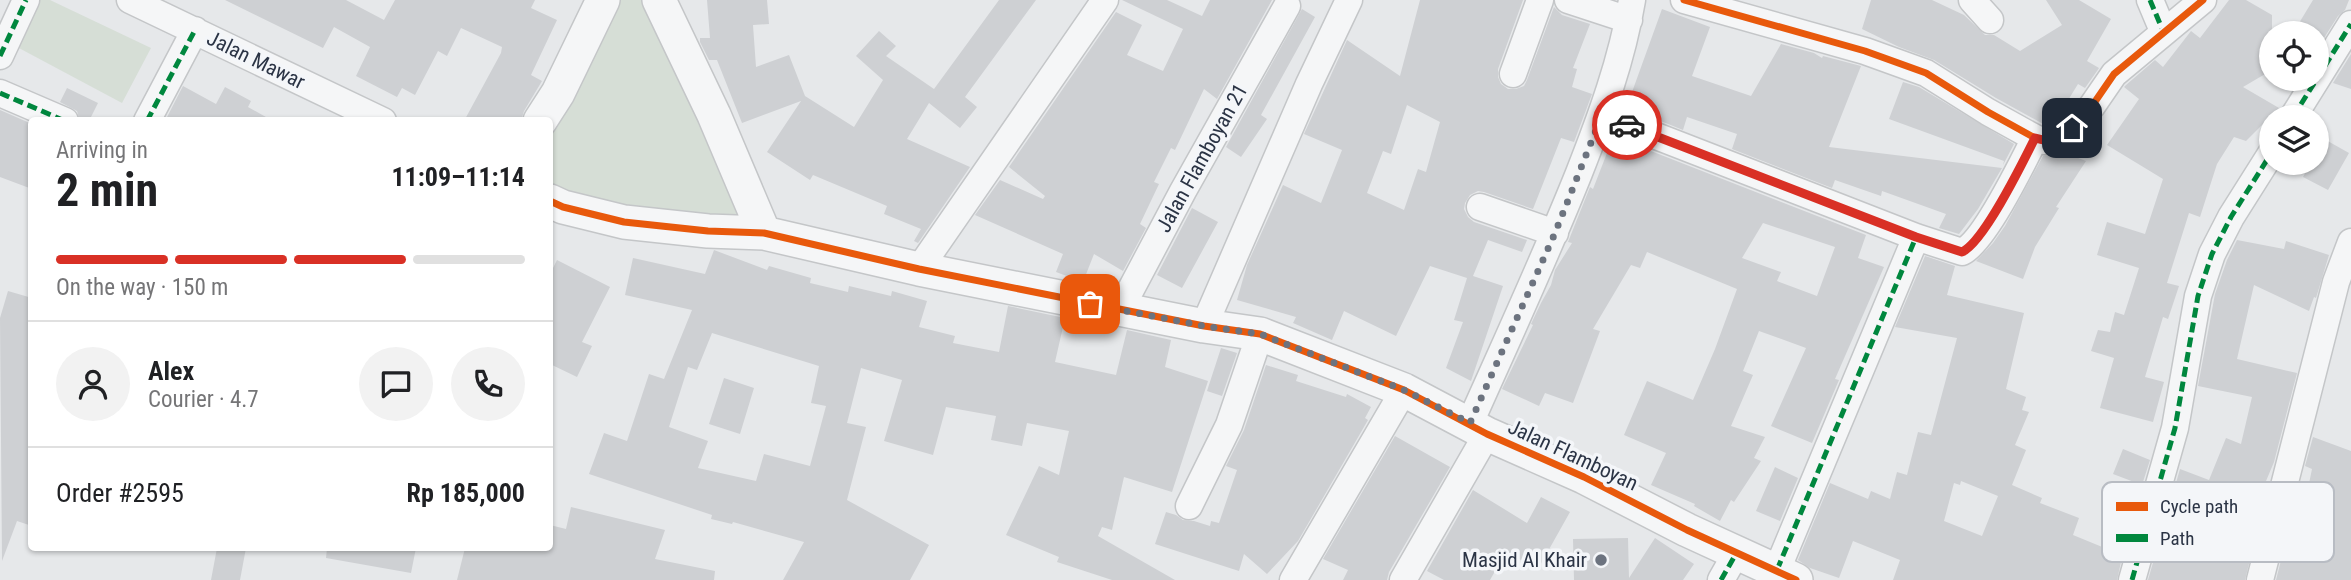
<!DOCTYPE html>
<meta charset="utf-8">
<style>
:root{--surface:#fff;--page:#f2f2f2;--text:#202124;--muted:#757577;--line:#e0e0e0;--accent:#d93025}
body{margin:0;font-family:"Roboto Condensed",sans-serif;background:var(--page);color:var(--text);height:100vh;display:flex;flex-direction:column;font-size:26px;white-space:nowrap}
*{box-sizing:border-box;margin:0}
p{font-size:23px;color:var(--muted)}
.icon{flex:none;width:38px;height:38px;fill:none;stroke:currentColor;stroke-width:2;stroke-linecap:round;stroke-linejoin:round}
.map{position:relative;flex:1;overflow:hidden}
.side{position:absolute;left:28px;top:117px;width:525px;height:434px;display:flex;flex-direction:column;background:var(--surface);border-radius:7px;box-shadow:0 2px 5px #0004}
.side>*{flex:none}
.tools{position:absolute;left:2259px;top:21px;display:grid;gap:14px}
.tools a{display:grid;place-items:center;width:70px;height:70px;border-radius:50%;background:var(--surface);box-shadow:0 2px 5px #0004;font-size:35px}
.pin{position:absolute;display:grid;place-items:center;width:60px;height:60px;color:#fff;margin:-30px;border-radius:14px;box-shadow:0 4px 10px #0006}
.courier{position:absolute;display:grid;place-items:center;width:70px;height:70px;margin:-35px;border:5px solid #d93025;border-radius:50%;background:#fff;color:#222;box-shadow:0 2px 9px #0007}
.summary em{font-style:normal;font-weight:700}
.summary div{display:flex;flex-direction:column-reverse}
.summary{display:flex;align-items:center;justify-content:space-between;height:119px;padding:0 28px}
h1{font-size:46px;font-weight:700;line-height:52px}
.bar{display:grid;grid-template-columns:repeat(4,1fr);gap:10px 7px;align-content:center;height:84px;padding:0 28px}
.bar i{height:9px;border-radius:5px;background:var(--line)}
.bar .active{background:var(--accent)}
.bar p{grid-column:span 4}
.line{display:flex;align-items:center;gap:18px;padding:0 28px;border-top:2px solid var(--line)}
.line div{flex:1}
.round{display:grid;place-items:center;flex:none;width:74px;height:74px;border-radius:37px;background:var(--page)}
.map>svg:first-child{display:block}
.green{fill:#d6ded6}
.building{fill:#ced0d3;fill-rule:evenodd}
.lines{fill:none;stroke-linecap:round;stroke-linejoin:round}
.minor-casing{stroke:#c4c6c8;stroke-width:29}
.tertiary-casing{stroke:#c4c6c8;stroke-width:36}
.minor{stroke:#f5f6f7;stroke-width:26}
.tertiary{stroke:#f5f6f7;stroke-width:33}
.quiet{stroke:#00873e;stroke-width:5;stroke-dasharray:10 5;stroke-linecap:butt}
.cycleway-casing{stroke:#f4f6f9;stroke-width:11}
.cycleway{stroke:#e8590c;stroke-width:7}
.done{stroke:#6c737f;stroke-width:7;stroke-dasharray:0 12.6}
.route{stroke:#d93025;stroke-width:9}
.poi-dot{fill:#6c737f;stroke:#f4f6f9;stroke-width:2.5}
.labels{text-anchor:middle;stroke-width:7;stroke-linejoin:round;paint-order:stroke}
.street-label{font-size:21px;fill:#2b3445;stroke:#f4f6f9}
.poi-label{font-size:21px;fill:#2b3445;stroke:#f4f6f9;text-anchor:end}
.key{fill:#f4f6f9;stroke:#b8bcc3;stroke-width:2}
.key-label{font-size:19px;fill:#2b3445}
</style>
<div class="map">
<svg width="2351" height="580" viewBox="0 0 2351 580">
<rect width="100%" height="100%" fill="#e6e8ea"/>
<!-- green -->
<path class="green" d="M40,0H50L151,48L122,103L17,47Z
M594,0H651L745,218L634,207L550,189V121Z"/>
<!-- building -->
<path class="building" d="M225,0H346L384,20L395,0H535L531,8L557,20L531,75L542,81L524,111L521,121H464L501,53L502,47L461,28L447,56L438,51L415,95L402,88L397,97L356,76L370,47L334,27L323,48Z
M707,0H767L769,24L753,25L756,67L789,55L805,96L854,127L883,80L856,56L879,31L896,46L886,56L934,89L999,0H1036L965,97L977,107L960,128L929,103L907,139L970,167L918,243L914,241L921,229L884,214L887,206L813,175L810,180L767,152L801,101L742,123L717,60H709L700,42V38H710Z
M1122,0H1167L1202,16L1210,0H1272L1217,99L1204,89L1175,150L1171,148L1154,182L1159,184L1140,224L1146,228L1123,271L1094,254L1083,282L1056,272L1063,254L975,215L1000,180L1043,199L1045,196L1009,167L1116,12L1142,25L1127,55L1163,71L1183,29Z
M1420,0H1523L1498,69V77L1501,84L1508,89H1516L1524,86L1527,80L1554,7L1562,15L1590,24L1573,68L1577,69L1572,87L1592,94L1574,142L1561,138L1533,209L1484,192L1478,191L1470,195L1465,203L1464,209L1468,217L1474,222L1527,240L1522,252L1488,240L1473,276L1503,286L1471,381L1446,368L1463,322L1454,320L1467,278L1430,266L1396,336L1344,311L1332,340L1293,323L1296,317L1237,300L1247,265L1283,185L1321,203L1342,150L1304,134L1347,40L1400,76ZM1407,105L1440,122L1426,172L1418,169L1404,210L1367,193L1383,151L1391,154Z
M1871,0H1932L1964,15L1985,35H1994L2020,51L2062,25L2046,0H2079L2111,19L2087,61L2099,68L2097,71L2085,88L2078,84L2054,123L2045,125L1996,98L1934,60L1899,47L1862,29Z
M2229,0H2246L2272,15V70L2243,87L2279,108L2246,141L2234,137L2217,164L2200,217L2189,213L2167,283L2179,286L2168,319L2163,317L2145,377L2164,382L2153,422L2100,408L2114,358L2091,351L2098,330L2110,332L2115,312L2124,315L2139,268L2097,255L2107,222L2145,234L2163,179L2107,145L2139,99L2124,87L2126,85L2155,60L2163,67L2191,31L2200,38Z
M2313,0H2349L2345,10L2338,16L2317,49V33H2293Z
M1302,9L1315,17L1261,115L1267,119L1241,157L1226,147Z
M1662,9L1710,27L1692,76L1751,96L1781,44L1814,53L1822,58L1823,56L1861,66L1829,147L2002,168L1978,209L1959,234L1939,228L1946,214L1882,191L1881,196L1835,180L1832,188L1732,149L1737,134L1687,117L1683,130L1621,105V104L1627,106Z
M2351,54V89L2333,83Z
M1903,82L1919,87L2014,144L2003,165L2004,161L1889,119Z
M183,86L216,104L225,87L251,101L248,107L273,121H165Z
M67,88L98,103L89,121H80L77,111L60,102Z
M0,110L32,124V189L0,177Z
M1610,135L1866,235L1858,258L1884,267L1835,379L1839,380L1812,443L1771,426L1806,348L1759,331L1743,371L1753,375L1731,426L1765,437L1754,458L1761,461L1734,502L1731,500L1720,521L1694,506L1695,504L1651,485L1666,453L1624,435L1647,381L1693,400L1715,349L1737,289L1647,252L1640,268L1631,265L1593,329L1600,331L1573,403L1545,393L1539,406L1502,389L1533,325L1531,324L1541,303L1551,285L1555,270L1572,243L1568,242L1590,187L1593,189L1607,153L1604,152ZM1763,223L1835,247L1817,296L1777,281L1781,272L1742,258Z
M2317,135L2349,153L2328,190L2303,177L2311,163H2317Z
M2065,153L2086,161L2056,207L2059,208L2035,247L2023,279L1976,261L1993,243L2005,226L2043,156Z
M1192,208L1218,222L1182,288L1157,275Z
M2237,240L2284,249L2286,241L2329,255L2316,298L2314,297L2309,311L2254,285L2237,359L2297,373L2274,462L2261,493L2266,494L2245,580H2148L2180,469L2209,480L2226,438L2241,444L2252,397L2198,386L2215,294L2227,260Z
M714,250L767,270L769,266L811,278L810,283L848,292L849,286L891,296L892,291L927,301L919,327L955,336L953,343L999,352L1008,306L1065,318L1055,362L1116,375L1127,330L1171,340L1165,367L1208,381L1172,492L1124,477L1112,530L1102,527L1098,536L1175,580H1112L1057,562L1059,557L1006,535L1039,466L1059,475L1069,431L1027,423L1022,446L991,440L996,416L946,407L933,455L884,441L902,380L861,368L847,423L866,427L847,500L929,545L910,580H783L804,542L733,522L732,524L711,519L712,515L589,474L604,433L627,441L649,374L664,379L692,310L625,295L633,258L705,274ZM712,333L819,366L811,403L826,406L810,466L764,454L756,481L698,468L708,441L669,427L688,367L697,370Z
M1925,256L1955,266L1947,295L2024,313L2006,389L2026,397L2022,410L2029,412L2015,445L2026,450L2012,485L2042,498L2040,503L2079,518L2073,535L2112,551L2113,549L2123,553L2117,580H1893L1900,560L1853,541L1839,578L1810,568L1798,560L1830,483L1868,499L1871,491L1890,499L1897,472L1907,475L1918,432L1931,435L1957,338L1895,327ZM1961,481L1998,496L1982,536L1944,521L1954,483L1960,485Z
M557,260L610,287L582,342L592,346L577,377L550,364V274Z
M8,291L32,298V526L17,521L2,561L0,318Z
M1221,348L1237,353L1222,396L1207,391Z
M1266,365L1298,375L1296,381L1346,397L1347,394L1371,407L1365,418L1368,420L1298,541L1267,574L1244,554L1239,571L1155,544L1166,512L1176,515L1183,520L1194,521L1210,526L1211,521L1219,523L1237,470L1226,466L1244,430Z
M724,378L754,388L740,434L709,424Z
M1395,436L1450,467L1389,572L1387,580H1343L1348,570L1323,559Z
M2313,437L2351,451V580H2276L2296,501L2305,503L2312,469L2305,466Z
M2123,449L2150,460L2142,485L2113,474Z
M1775,467L1798,478L1780,521L1756,511Z
M1473,490L1527,523L1541,497L1570,512L1538,569L1506,552L1490,580H1444L1427,571Z
M571,507L665,530L655,559L715,571L714,580H457L465,548H550V525L566,529Z
M1628,538L1629,578L1655,538L1694,564L1683,580H1574L1573,539Z
M217,548H246L240,580H211Z
M327,548H416L411,573L326,558Z"/>
<g class="lines">
<!-- minor casing -->
<g class="minor-casing">
<path id="minor" d="M130,0L383,121
M1568,0L1629,20
M1684,0L1865,51L1926,73L1988,112L2035,138L2044,141L2064,137L2092,106L2114,74L2203,0
M1972,0L1990,20
M2150,0L2163,31
M0,56L26,0
M1513,74L1540,0
M0,93L65,121
M1602,115L1916,237L1962,252C1984,242 2023,162 2035,138
M2293,117L2351,24
M147,121L195,30
M1480,207L1555,233
M919,269L1105,0
M1120,310L1183,191L1287,6
M1204,326L1309,84L1349,0
M1470,423C1507,340 1545,258 1579,173C1601,117 1622,60 1632,0
M1189,506L1229,425L1260,334
M1777,570L1916,237
M1293,580L1404,390
M1403,580L1487,434
M1721,580L1737,552
M2132,580L2175,428L2198,296L2212,254L2231,217L2272,152
M2260,580L2336,282L2351,242"/>
</g>
<!-- tertiary casing -->
<g class="tertiary-casing">
<path id="tertiary" d="M659,0L714,115L764,233
M540,121L558,93L603,0
M550,201L563,207L624,222L708,231L764,233L919,269L1204,326L1260,334L1404,390L1487,434L1584,477L1687,530L1796,580"/>
</g>
<!-- minor -->
<use href="#minor" class="minor"/>
<!-- tertiary -->
<use href="#tertiary" class="tertiary"/>
<!-- quiet -->
<path class="quiet" d="M2150,0L2163,31
M0,56L26,0
M0,93L65,121
M2293,117L2351,24
M147,121L195,30
M1777,570L1916,237
M1721,580L1737,552
M2132,580L2175,428L2198,296L2212,254L2231,217L2272,152"/>
<!-- cycleway casing -->
<g class="cycleway-casing">
<path id="cycleway" d="M1684,0L1865,51L1926,73L1988,112L2035,138L2044,141L2064,137L2092,106L2114,74L2203,0
M550,201L563,207L624,222L708,231L764,233L919,269L1204,326L1260,334L1404,390L1487,434L1584,477L1687,530L1796,580"/>
</g>
<!-- cycleway -->
<use href="#cycleway" class="cycleway"/>
</g>
<g class="lines">
<!-- done -->
<path class="done" d="M1090,304L1204,326L1260,334L1404,390L1470,423L1555,233L1602,115L1627,125"/>
<!-- route -->
<path class="route" d="M1627,125L1916,237L1962,252C1984,242 2023,162 2035,138C2052,143 2061,141 2072,128"/>
</g>
<!-- markers -->
<circle class="poi-dot" cx="1601" cy="560" r="7"/>
<g class="labels">
<!-- street labels -->
<g class="street-label">
<text transform="translate(256 60) rotate(26)" y="7">Jalan Mawar</text>
<text transform="translate(1202 158) rotate(-61)" y="7">Jalan Flamboyan 21</text>
<text transform="translate(1573 455) rotate(25)" y="7">Jalan Flamboyan</text>
</g>
<!-- poi labels -->
<g class="poi-label">
<text x="1587" y="567">Masjid Al Khair</text>
</g>
</g>
<!-- legend -->
<rect x="2102" y="482" width="232" height="80" rx="10" class="key"/>
<rect x="2116" y="502" width="32" height="9" fill="#e8590c"/>
<rect x="2116" y="534" width="32" height="8" fill="#00873e"/>
<g class="key-label">
<text x="2160" y="513">Cycle path</text>
<text x="2160" y="545">Path</text>
</g>
</svg>
<div class="tools">
<a><svg class="icon" aria-label="locate" viewBox="0 0 24 24"><circle cx="12" cy="12" r="6"/><path d="M12 2v4M12 18v4M2 12h4M18 12h4"/></svg></a>
<a><svg class="icon" aria-label="layers" viewBox="0 0 24 24"><path d="M12 4l9 5-9 5-9-5zM3 14l9 5 9-5"/></svg></a>
</div>
<div class="pin" style="left:1090px;top:304px;background:#ea580c"><svg class="icon" aria-label="bag" viewBox="0 0 24 24"><path d="M5 8h14l-1 12H6zM9 8a3 3 0 0 1 6 0"/></svg></div>
<div class="pin" style="left:2072px;top:128px;background:#1f2937"><svg class="icon" aria-label="home" viewBox="0 0 24 24"><path d="M3 11l9-7 9 7M6 9v11h12V9"/></svg></div>
<div class="courier" style="left:1627px;top:125px"><svg class="icon" aria-label="car" viewBox="0 0 24 24"><path d="M5 17H2v-5l4-1 3-4h7l3 4 3 1v5h-3M9 17h6M6 11h13"/><circle cx="7" cy="17" r="2"/><circle cx="17" cy="17" r="2"/></svg></div>
<section class="side">
<div class="summary"><div><h1>2 min</h1><p>Arriving in</p></div><em>11:09–11:14</em></div>
<div class="bar"><i class="active"></i><i class="active"></i><i class="active"></i><i></i><p>On the way · 150 m</p></div>
<div class="line" style="height:126px"><a class="round"><svg class="icon" aria-label="person" viewBox="0 0 24 24"><circle cx="12" cy="8" r="4"/><path d="M4 21q1-7 8-7t8 7"/></svg></a><div><b>Alex</b><p>Courier · 4.7</p></div><a class="round"><svg class="icon" aria-label="chat" viewBox="0 0 24 24"><path d="M4 5h16v11H9l-5 4z"/></svg></a><a class="round"><svg class="icon" aria-label="phone" viewBox="0 0 24 24"><path d="M5 4h4l2 5-3 2q2 4 5 5l2-3 5 2v4C11 20 4 13 5 4z"/></svg></a></div>
<div class="line" style="height:91px"><div>Order #2595</div><b>Rp 185,000</b></div>
</section>
</div>
